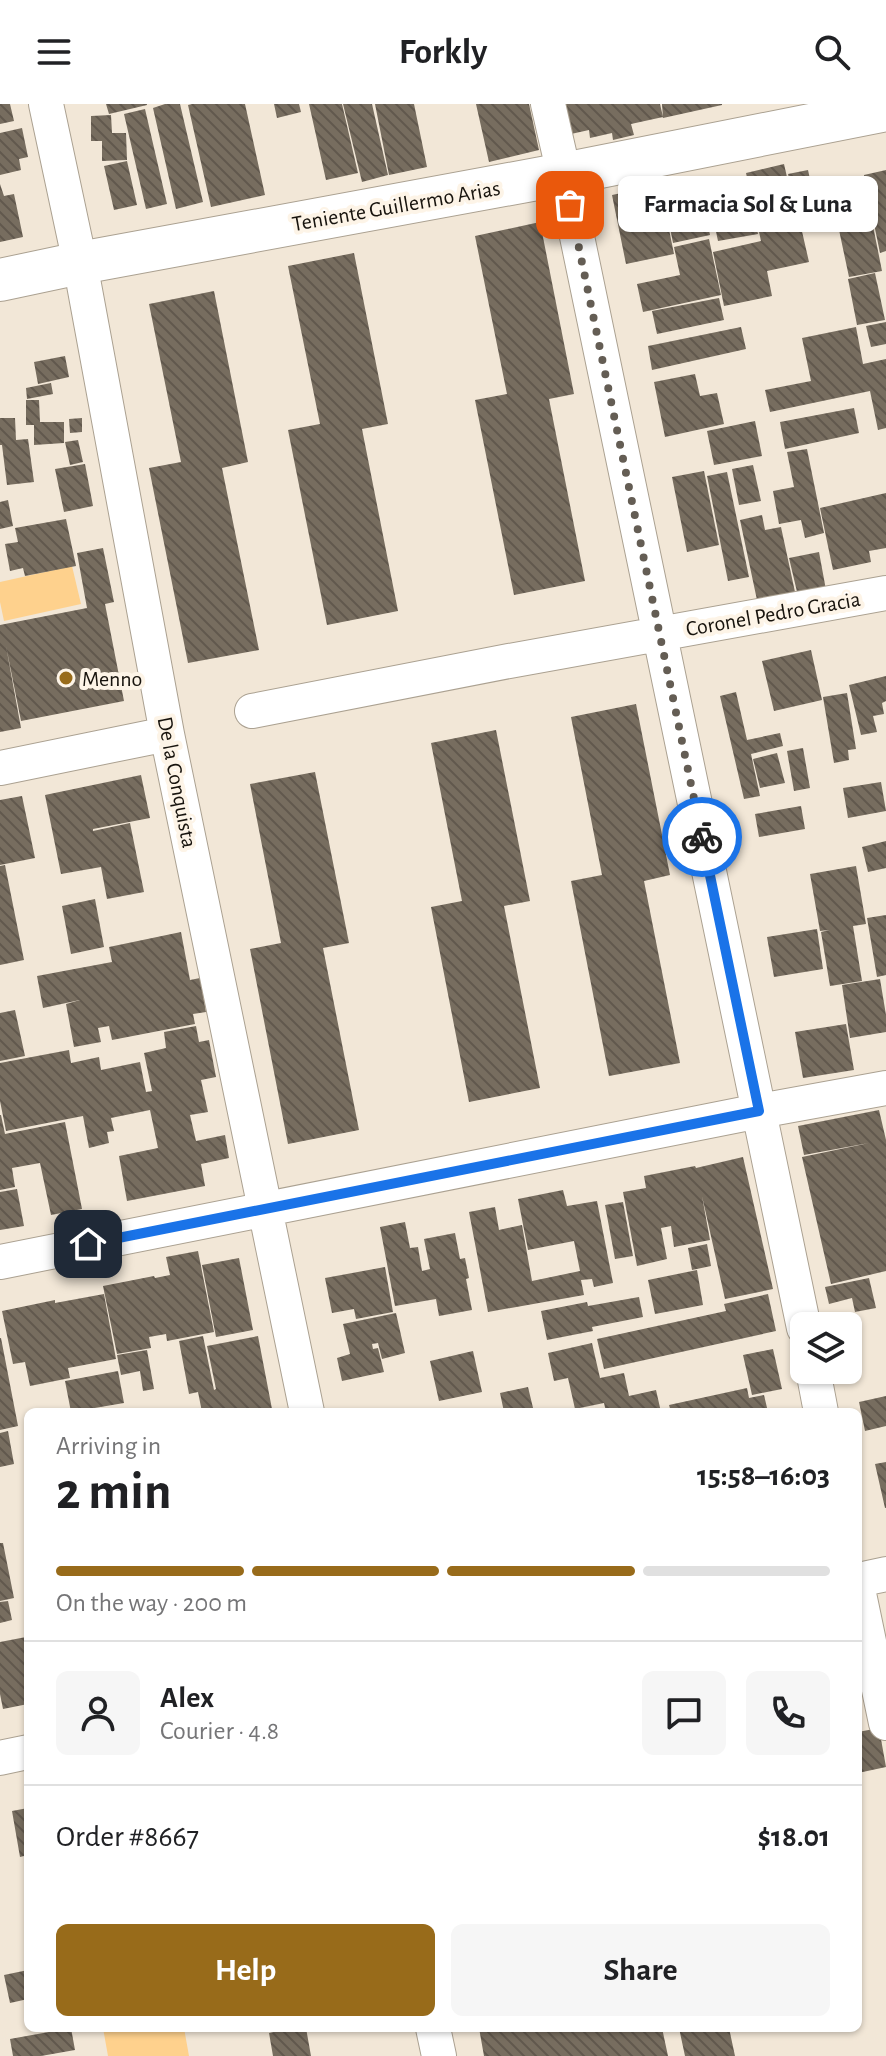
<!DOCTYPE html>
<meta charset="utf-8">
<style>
:root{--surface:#fff;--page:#f6f6f6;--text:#202124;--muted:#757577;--line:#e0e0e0;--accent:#986b1a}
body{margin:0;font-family:"Alegreya Sans",sans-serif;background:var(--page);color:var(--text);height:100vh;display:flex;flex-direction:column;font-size:30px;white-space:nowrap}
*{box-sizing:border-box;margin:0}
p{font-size:26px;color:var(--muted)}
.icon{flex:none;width:44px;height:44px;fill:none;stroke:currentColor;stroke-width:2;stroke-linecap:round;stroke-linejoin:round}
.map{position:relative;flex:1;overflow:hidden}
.panel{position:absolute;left:24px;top:1304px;width:838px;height:624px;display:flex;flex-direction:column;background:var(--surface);border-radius:12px;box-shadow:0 2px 6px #0004}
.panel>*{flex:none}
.fabs{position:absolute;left:790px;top:1208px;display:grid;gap:16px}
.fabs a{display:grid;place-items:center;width:72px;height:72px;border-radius:12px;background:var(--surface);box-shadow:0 2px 6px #0004;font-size:40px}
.pin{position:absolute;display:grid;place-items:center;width:68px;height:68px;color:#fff;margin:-34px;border-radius:16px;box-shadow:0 4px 12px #0006}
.courier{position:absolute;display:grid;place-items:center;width:80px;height:80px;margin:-40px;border:6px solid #1a73e8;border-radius:50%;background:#fff;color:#222;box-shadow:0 2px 10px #0007}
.bubble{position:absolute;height:56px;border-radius:12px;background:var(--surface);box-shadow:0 2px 6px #0004;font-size:26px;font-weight:700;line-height:56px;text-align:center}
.overview em{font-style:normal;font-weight:700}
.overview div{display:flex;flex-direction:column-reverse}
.overview{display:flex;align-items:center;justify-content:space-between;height:136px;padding:0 32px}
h1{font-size:52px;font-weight:700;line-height:60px}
.bar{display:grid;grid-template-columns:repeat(4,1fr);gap:12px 8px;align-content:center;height:96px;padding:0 32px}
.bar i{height:10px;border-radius:6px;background:var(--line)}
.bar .on{background:var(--accent)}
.bar p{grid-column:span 4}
.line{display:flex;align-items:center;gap:20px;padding:0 32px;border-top:2px solid var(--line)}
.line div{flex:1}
.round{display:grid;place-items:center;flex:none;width:84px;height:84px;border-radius:12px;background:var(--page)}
.action{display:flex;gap:16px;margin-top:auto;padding:16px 32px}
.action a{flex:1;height:92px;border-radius:12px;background:var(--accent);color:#fff;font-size:32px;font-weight:700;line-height:92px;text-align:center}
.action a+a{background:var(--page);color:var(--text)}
header{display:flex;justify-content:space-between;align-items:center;height:104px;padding:0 32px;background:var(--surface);font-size:36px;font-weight:700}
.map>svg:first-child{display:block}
.garden{fill:#fed18d}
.building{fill:url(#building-back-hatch)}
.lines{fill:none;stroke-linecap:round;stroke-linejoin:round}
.minor-casing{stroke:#aba191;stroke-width:36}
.tertiary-casing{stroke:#aba191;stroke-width:44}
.minor{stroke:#fff;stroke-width:34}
.tertiary{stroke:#fff;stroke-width:42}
.done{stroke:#645d54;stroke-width:8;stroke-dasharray:0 14.4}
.route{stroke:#1a73e8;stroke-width:10}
.poi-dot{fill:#986b1a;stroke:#fdf4e7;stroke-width:3}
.labels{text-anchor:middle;stroke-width:8;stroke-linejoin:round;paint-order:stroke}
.street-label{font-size:22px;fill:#17130d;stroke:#fdf4e7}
.poi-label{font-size:22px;fill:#17130d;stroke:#fdf4e7;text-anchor:start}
</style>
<header><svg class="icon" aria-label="menu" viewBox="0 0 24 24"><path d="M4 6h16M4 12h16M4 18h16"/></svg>Forkly<svg class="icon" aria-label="search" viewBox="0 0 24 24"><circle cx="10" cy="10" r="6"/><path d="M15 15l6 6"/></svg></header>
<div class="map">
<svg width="886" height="1952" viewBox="0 0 886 1952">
<defs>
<pattern id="building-back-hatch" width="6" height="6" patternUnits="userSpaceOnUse" patternTransform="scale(2)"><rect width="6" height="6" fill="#776d5f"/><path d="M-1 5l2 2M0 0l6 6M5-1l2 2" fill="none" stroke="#61584d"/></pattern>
</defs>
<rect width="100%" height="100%" fill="#f2e7d7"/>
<!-- garden -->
<path class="garden" d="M72,462L81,500L4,517L0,498V478Z
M103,1924H184L189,1952H108Z"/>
<!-- building -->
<path class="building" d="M0,0H10L14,17L0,20Z
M106,0H147V1L109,10Z
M165,0H180L203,98L176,105L153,4Z
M192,0H245L265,91L211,103L188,1Z
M274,0H299L301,8L277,14Z
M309,0H342L358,69L326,76Z
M343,0H372L388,71L362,78Z
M375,0H414L427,63L389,71Z
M476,0H529L539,46L489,58Z
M564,0H660L663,13L631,20L634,31L613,36L612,29L590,34L589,26L571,30Z
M662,0H722V1L663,14Z
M145,5L167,100L146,105L124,10Z
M111,11L112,29H126L127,56L102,57V37H91V12Z
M22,24L28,53L19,55L21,66L0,71V29Z
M127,57L137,101L114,106L104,62Z
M784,60L798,121L770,128L801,123L809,158L767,167L772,192L724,202L713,148L761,137L746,69Z
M808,66L819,116L799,120L788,70Z
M886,66V147L880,149L864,71Z
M699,75L710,131L673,139L662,83Z
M0,80L4,92L14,90L23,133L0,138Z
M660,81L674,150L626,160L612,91Z
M866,87L882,167L849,173L832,93Z
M751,96L758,130L718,137L711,104Z
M540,118L574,290L549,295L585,477L514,491L475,296L507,290L475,132Z
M709,135L721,191L643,208L637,180L680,171L674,143Z
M354,149L388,320L362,325L398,507L327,521L288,326L320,320L288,162Z
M875,169L885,216L857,221L848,175Z
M214,187L248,358L222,364L259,546L188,559L149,364L181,358L149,200Z
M719,194L724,216L657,230L652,207Z
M886,218V240L871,243L866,222Z
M741,223L746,245L652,266L648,242Z
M856,223L863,260L886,255V324L878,326L870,287L770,308L765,286L811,277L802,234Z
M65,252L69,273L38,280L34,258Z
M695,270L700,292L717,289L724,320L665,333L654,278Z
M51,279L53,290L27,295L26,284Z
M26,296H39L40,318H64V339L34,341V321H26Z
M854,304L859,329L785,345L780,318Z
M0,314H15L16,336L28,335L34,378L7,381L2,341H0Z
M82,314V328L70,329L69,315Z
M755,317L762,352L714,361L707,327Z
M78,336L83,358L70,361L65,338Z
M807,345L824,429L805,434L801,416L779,420L773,387L794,383L787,348Z
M85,360L93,402L64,408L55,365Z
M753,361L761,397L739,401L732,365Z
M704,367L719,441L687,448L672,373Z
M727,368L749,473L728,477L707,372Z
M886,389V444L869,447L871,458L833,466L820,404Z
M8,396L13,422L0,425V398Z
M762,411L765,426L781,423L795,488L757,496L740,416Z
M66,415L76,462L25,472L23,464L10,467L5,440L18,438L15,424Z
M103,444L114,498L105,500L124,597L21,617L6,542L21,624L0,628V521L87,504L77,449Z
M819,448L826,486L798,492L789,454Z
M811,546L822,596L774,607L762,557Z
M886,572V597L882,599L884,610L873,612L877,628L861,631L849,581Z
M736,588L747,636L780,629L783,642L751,650L760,692L744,695L720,592Z
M847,589L856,645L848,646L849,656L834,659L823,593Z
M636,600L670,771L644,777L680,959L609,972L571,777L602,771L571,613Z
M496,626L530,797L504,802L540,984L469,998L431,803L462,797L431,639Z
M803,644L810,684L794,687L787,647Z
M777,649L785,679L760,684L753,655Z
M315,668L349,839L323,844L359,1026L288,1040L250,845L281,839L250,680Z
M141,671L150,714L93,725V727L130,719L144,788L107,795L101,763L61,770L45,691Z
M881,678L886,707L848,714L843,684Z
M22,692L35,754L0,761V696Z
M801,702L805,725L759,733L755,710Z
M886,737V764L868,768L862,743Z
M5,761L24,856L0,861V762Z
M856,762L866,820L853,822L862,877L830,882L821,828L829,826L820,827L810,770Z
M95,795L104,843L71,850L62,802Z
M886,811V871L877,873L867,814Z
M817,825L823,865L774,873L767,833Z
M181,828L190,876L200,874L206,908L193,910L195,920L112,936L109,922L98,924L101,938L74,943L66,900L80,896L43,904L37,872L112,858L109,843Z
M880,875L886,911V928L850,934L842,881Z
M15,906L25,952L0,957V909Z
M846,920L854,966L803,974L795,928Z
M196,922L199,938L209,936L216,973L201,976L208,1008L190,1011L196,1037L225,1031L229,1054L201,1060L205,1082L127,1097L119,1052L158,1044L150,1006L111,1014L114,1027L107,1028L109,1039L89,1044L83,1012L6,1027L0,997V959L69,946L71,959L99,953L101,966L140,958L146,988L152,987L144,949L166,944L164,928Z
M879,1006L886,1036V1167L831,1180L802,1053L869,1039L804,1051L798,1022Z
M0,1011H1L5,1030L65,1018L82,1105L51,1111L40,1059L12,1064L15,1083L0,1086Z
M743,1053L773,1185L725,1195L702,1092L710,1136L674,1143L671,1122L661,1124L667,1155L637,1162L623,1088L646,1084L644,1072L695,1062L696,1064Z
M17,1085L24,1122L0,1126V1088Z
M563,1086L567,1102L597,1097L613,1179L594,1183L592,1175L581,1176L584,1191L488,1208L469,1108L495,1103L499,1126L522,1121L532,1177L580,1167L574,1137L528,1146L518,1095Z
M623,1098L633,1152L615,1155L605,1101Z
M405,1118L410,1144L418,1143L422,1167L430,1165L424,1135L455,1129L460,1155L465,1154L469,1174L466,1175L472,1206L439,1212L436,1195L395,1202L380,1123Z
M707,1140L711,1162L692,1166L688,1144Z
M198,1147L214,1228L167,1237L166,1230L149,1233L151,1244L117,1250L103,1182L154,1172L155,1174L170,1171L166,1153Z
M239,1154L253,1226L216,1233L202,1161Z
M385,1163L393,1208L356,1215L354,1205L332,1209L325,1174Z
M697,1166L703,1201L655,1210L648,1176Z
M869,1174L876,1204L855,1208L852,1194L829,1200L825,1183Z
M104,1190L116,1255L68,1264L70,1274L30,1282L25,1258L13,1260L2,1207L55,1196V1199Z
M768,1190L776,1227L604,1265L597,1235L726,1207L724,1200Z
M639,1193L643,1213L592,1223L593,1227L547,1236L541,1207L587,1198L588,1202Z
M396,1209L405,1249L382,1255L378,1239L372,1240L373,1245L378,1244L384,1268L342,1277L337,1254L350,1250L343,1220Z
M203,1232L214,1286L216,1285L207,1242L258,1232L272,1305L259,1308H202L198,1288L189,1290L179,1237Z
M0,1234H1L18,1322L0,1326Z
M592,1239L600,1274L624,1269L629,1292L656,1286L661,1308H606L604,1299L575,1305L568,1274L554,1277L548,1249Z
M773,1245L782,1285L752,1291L743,1251Z
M147,1246L154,1285L143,1287L140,1267L121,1271L117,1251Z
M473,1247L482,1288L439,1297L430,1257Z
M118,1267L124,1299L71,1308L65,1277Z
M528,1283L534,1308H504L500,1289Z
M747,1284L749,1294L764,1291L768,1308H671L669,1301Z
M886,1292V1322L865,1327L859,1298Z
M8,1327L14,1360L0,1363V1329Z
M886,1358V1404H885L875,1360Z
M0,1439H3L14,1494L0,1497Z
M8,1497L12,1516L0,1519V1498Z
M26,1533L28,1543V1600L3,1605L0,1590V1538Z
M879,1624L886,1663L858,1669V1628Z
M28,1704V1751L20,1753L12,1707Z
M28,1866V1895L10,1899L4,1871Z
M71,1924L75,1946L41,1952H13L10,1935Z
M294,1924H306L311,1952H273L269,1929Z
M479,1924H662L668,1952H484Z
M679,1924H729L735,1952H685Z"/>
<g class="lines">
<!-- minor casing -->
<g class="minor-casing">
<path id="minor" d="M46,0L80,159L167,630L307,1308
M548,0L564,70L804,1224
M252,607L509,557L886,489
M0,664L167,630
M0,1158L759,1007L886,984
M813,1266L821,1308
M858,1476L886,1470
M858,1485L886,1619
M0,1654L28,1648
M433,1924L439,1952"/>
</g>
<!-- tertiary casing -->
<g class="tertiary-casing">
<path id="tertiary" d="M0,176L80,159L564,70L886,6"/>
</g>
<!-- minor -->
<use href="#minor" class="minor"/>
<!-- tertiary -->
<use href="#tertiary" class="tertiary"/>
</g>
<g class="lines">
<!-- done -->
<path class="done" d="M570,101L702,733"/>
<!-- route -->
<path class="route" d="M88,1140L759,1007L702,733"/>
</g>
<!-- markers -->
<circle class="poi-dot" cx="66" cy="574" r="8"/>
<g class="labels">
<!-- street labels -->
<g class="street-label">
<text transform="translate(396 101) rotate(-10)" y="8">Teniente Guillermo Arias</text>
<text transform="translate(773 509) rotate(-10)" y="8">Coronel Pedro Gracia</text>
<text transform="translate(178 678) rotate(79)" y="8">De la Conquista</text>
</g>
<!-- poi labels -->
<g class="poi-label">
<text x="82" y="582">Menno</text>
</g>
</g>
</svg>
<div class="fabs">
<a><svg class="icon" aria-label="layers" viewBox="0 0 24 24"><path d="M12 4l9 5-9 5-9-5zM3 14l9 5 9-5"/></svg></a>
</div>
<div class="pin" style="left:570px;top:101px;background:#ea580c"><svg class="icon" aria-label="bag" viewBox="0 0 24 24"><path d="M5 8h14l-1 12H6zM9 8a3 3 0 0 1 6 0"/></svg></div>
<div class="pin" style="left:88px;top:1140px;background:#1f2937"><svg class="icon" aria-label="home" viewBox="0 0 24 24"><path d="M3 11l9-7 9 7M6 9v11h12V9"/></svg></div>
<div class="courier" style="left:702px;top:733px"><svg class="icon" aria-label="bike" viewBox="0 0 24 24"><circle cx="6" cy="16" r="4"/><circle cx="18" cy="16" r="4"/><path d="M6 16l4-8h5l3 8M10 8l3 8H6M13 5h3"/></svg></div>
<div class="bubble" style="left:618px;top:72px;width:260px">Farmacia Sol &amp; Luna</div>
<section class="panel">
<div class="overview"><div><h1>2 min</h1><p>Arriving in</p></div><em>15:58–16:03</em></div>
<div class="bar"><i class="on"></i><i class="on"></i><i class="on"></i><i></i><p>On the way · 200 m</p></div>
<div class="line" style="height:144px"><a class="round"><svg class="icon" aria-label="person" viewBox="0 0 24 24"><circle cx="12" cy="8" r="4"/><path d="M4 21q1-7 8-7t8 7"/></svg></a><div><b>Alex</b><p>Courier · 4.8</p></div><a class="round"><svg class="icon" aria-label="chat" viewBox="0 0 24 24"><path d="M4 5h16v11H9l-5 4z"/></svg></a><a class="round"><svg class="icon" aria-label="phone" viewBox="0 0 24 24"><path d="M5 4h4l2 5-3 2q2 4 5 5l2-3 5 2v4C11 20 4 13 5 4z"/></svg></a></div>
<div class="line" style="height:104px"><div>Order #8667</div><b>$18.01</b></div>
<div class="action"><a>Help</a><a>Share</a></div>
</section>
</div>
